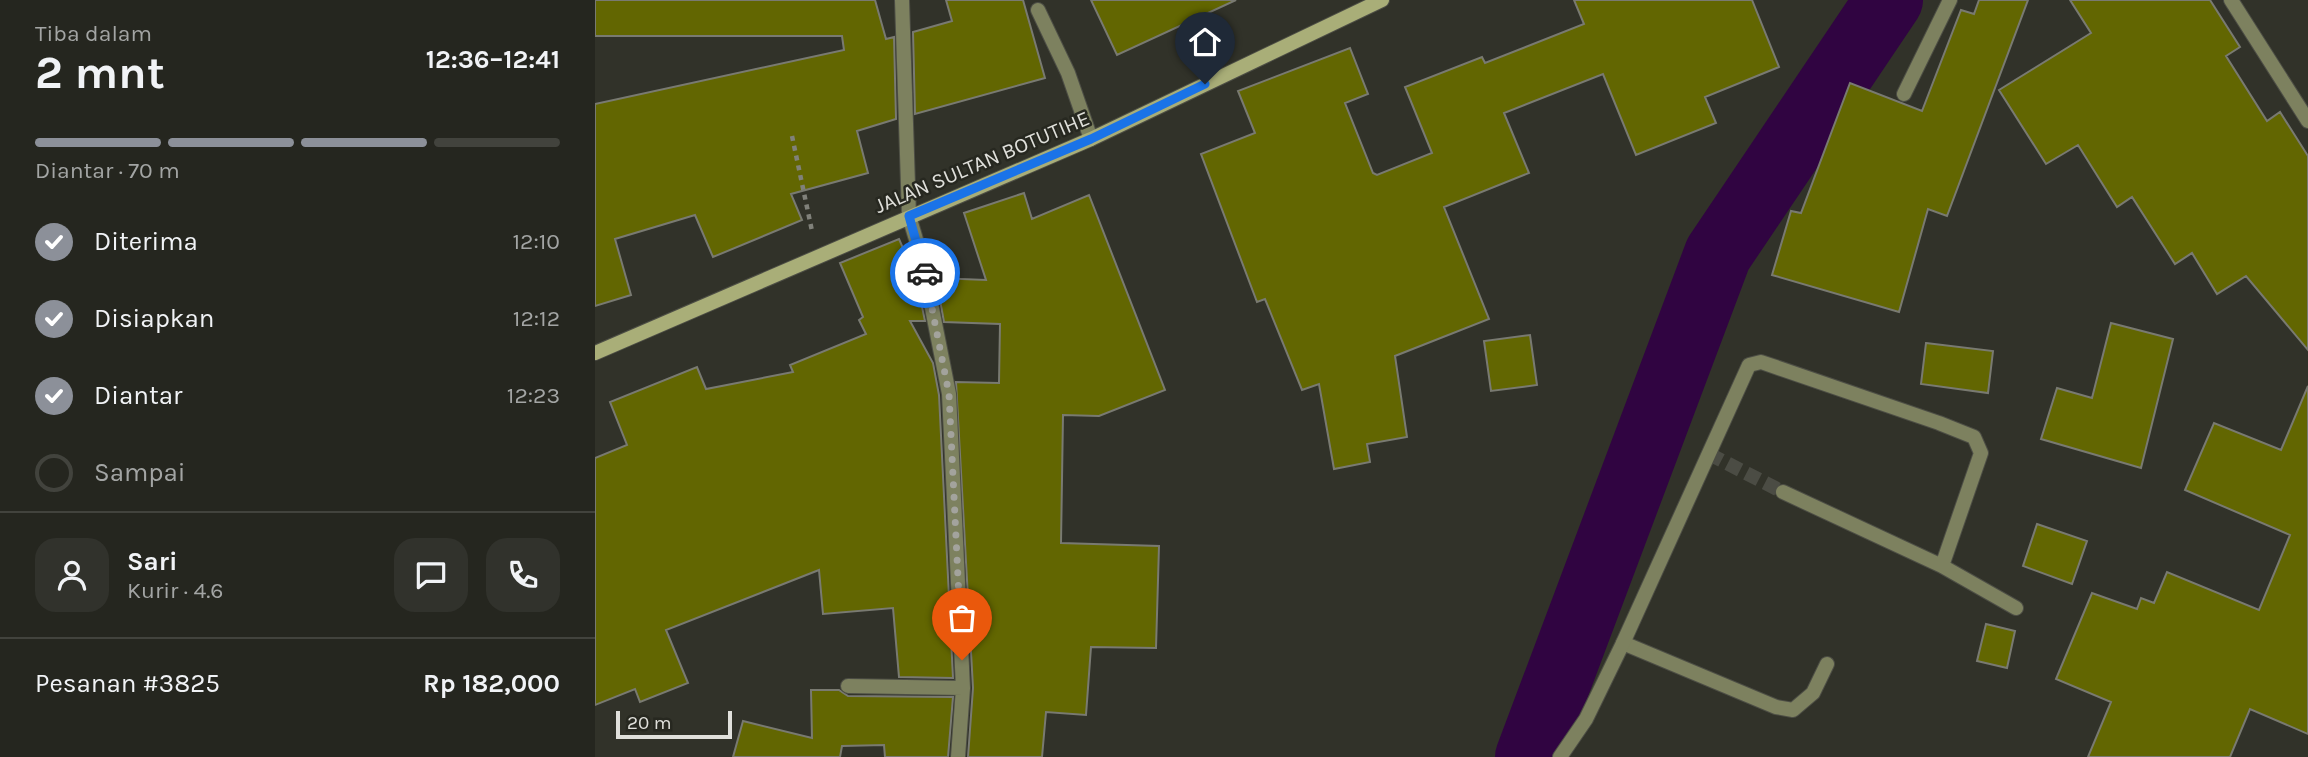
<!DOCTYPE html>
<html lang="id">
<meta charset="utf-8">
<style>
:root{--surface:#25261f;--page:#31322c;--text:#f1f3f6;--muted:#a3a5a4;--line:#42433d;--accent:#8c9099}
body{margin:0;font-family:Karla,sans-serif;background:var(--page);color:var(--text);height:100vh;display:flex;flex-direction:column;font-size:26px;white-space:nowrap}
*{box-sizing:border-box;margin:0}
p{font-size:23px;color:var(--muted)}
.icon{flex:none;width:38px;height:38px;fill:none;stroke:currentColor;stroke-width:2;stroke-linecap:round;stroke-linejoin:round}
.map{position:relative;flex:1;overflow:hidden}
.sheet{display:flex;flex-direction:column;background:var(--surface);width:595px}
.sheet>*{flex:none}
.scale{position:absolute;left:21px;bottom:18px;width:116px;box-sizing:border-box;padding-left:7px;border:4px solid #e0e0db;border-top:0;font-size:19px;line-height:24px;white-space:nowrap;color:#e0e0db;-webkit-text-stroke:5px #272820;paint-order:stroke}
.pin{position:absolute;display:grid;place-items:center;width:60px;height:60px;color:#fff;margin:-72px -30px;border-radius:50% 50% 50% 0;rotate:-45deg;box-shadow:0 0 7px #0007}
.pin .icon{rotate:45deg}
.courier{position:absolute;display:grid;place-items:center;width:70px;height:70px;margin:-35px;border:5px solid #1a73e8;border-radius:50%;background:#fff;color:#222;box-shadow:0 2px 9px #0007}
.head em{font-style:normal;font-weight:700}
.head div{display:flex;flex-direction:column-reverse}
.head{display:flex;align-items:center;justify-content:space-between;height:119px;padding:0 35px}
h1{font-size:46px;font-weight:700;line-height:52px}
.bar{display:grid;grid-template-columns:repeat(4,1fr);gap:10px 7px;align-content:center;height:84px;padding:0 35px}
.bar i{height:9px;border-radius:5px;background:var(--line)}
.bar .current{background:var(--accent)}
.bar p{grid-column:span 4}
.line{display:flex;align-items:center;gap:18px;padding:0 35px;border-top:2px solid var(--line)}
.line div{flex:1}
.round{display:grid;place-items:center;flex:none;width:74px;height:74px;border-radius:21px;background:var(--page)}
ol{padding:0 35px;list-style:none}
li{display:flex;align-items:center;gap:21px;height:77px}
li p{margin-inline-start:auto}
li .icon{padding:7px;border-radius:50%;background:var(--accent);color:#fff;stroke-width:4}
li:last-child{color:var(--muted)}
li i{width:38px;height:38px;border:4px solid var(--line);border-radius:50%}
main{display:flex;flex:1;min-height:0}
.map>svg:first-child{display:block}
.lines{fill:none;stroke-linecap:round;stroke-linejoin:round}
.river{stroke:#300441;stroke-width:68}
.building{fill:#626601;stroke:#797a71;stroke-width:2}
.minor-tunnel{stroke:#4b4c44;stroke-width:14;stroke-dasharray:14 7;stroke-linecap:butt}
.service-casing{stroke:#4d4e45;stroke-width:16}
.minor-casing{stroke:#4d4e45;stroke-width:16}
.tertiary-casing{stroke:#4d4e45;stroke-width:16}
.secondary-casing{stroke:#4d4e45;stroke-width:16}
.path{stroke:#80817a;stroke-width:4.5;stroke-dasharray:5 5;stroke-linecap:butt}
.service{stroke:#7d815f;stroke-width:14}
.minor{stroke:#7d815f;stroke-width:14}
.tertiary{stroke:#7d815f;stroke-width:14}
.secondary{stroke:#a9ae78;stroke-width:14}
.done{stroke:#a3a39d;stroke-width:7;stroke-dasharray:0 12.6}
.route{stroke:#1a73e8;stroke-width:9}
.labels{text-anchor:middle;stroke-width:5;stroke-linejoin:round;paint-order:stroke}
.street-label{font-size:21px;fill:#e0e0db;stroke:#272820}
</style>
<main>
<section class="sheet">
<div class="head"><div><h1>2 mnt</h1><p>Tiba dalam</p></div><em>12:36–12:41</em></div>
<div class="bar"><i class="current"></i><i class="current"></i><i class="current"></i><i></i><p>Diantar · 70 m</p></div>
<ol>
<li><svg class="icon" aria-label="check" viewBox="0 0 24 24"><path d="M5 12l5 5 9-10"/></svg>Diterima<p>12:10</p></li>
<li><svg class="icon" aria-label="check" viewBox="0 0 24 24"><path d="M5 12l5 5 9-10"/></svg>Disiapkan<p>12:12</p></li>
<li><svg class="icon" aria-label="check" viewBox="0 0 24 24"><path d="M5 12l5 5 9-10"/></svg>Diantar<p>12:23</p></li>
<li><i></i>Sampai</li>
</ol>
<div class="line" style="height:126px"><a class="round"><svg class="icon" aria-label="person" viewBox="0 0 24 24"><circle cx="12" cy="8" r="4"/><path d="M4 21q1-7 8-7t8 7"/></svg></a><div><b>Sari</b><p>Kurir · 4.6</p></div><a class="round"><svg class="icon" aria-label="chat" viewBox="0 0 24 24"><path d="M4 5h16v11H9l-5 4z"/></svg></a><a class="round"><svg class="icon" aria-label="phone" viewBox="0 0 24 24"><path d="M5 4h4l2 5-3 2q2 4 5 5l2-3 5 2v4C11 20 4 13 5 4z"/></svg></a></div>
<div class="line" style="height:91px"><div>Pesanan #3825</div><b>Rp 182,000</b></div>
</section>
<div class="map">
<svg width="1713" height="757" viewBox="0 0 1713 757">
<rect width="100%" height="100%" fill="#313229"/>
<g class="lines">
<!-- river -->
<path class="river" d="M934,757L1123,254L1294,0"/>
</g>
<!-- building -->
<path class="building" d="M0,0H280L291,39L299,37L301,119L262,131L273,173L196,194L207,220L118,257L100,215L20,239L36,295L0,306V104L249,50L247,36H0Z
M351,0H428L450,78L320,114L318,32L357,21Z
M496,0H641L522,55Z
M979,0H1157L1184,67L1110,97L1121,123L1041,155L1008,74L909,113L934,173L849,207L894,319L800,356L812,437L772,444L775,462L739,469L724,384L707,390L670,299L662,302L606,154L660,133L643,91L755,48L773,94L750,103L778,173L782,175L837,153L810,87L887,57L890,63L989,24Z
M1384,0H1433L1352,216L1333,209L1304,312L1177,275L1196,211L1206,213L1255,83L1327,111L1366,10L1379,14Z
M1475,0H1615L1645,47L1631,56L1672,121L1685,112L1713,156V350L1651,276L1622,294L1597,253L1580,264L1537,197L1522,207L1483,145L1451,164L1404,90L1496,33Z
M429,193L437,219L494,195L570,390L504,416L468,415L466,543L564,546L561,648L496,647L491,715L451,712L447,757H373L378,688L361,382L404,383L405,324L349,322L341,278L391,280L369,213Z
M304,239L321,278L330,321H315L338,363L344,395L358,678L304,677L298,608L228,614L224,570L71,630L93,683L45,702L40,689L0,705V458L32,445L15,402L102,367L111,389L198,372L195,365L271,334L264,320L268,317L245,263Z
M1516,323L1578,339L1546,468L1446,439L1462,388L1497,398Z
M935,335L942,385L896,391L889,341Z
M1331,343L1398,351L1393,393L1326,384Z
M1713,386V734L1655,709L1635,757H1493L1516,702L1461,679L1497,593L1542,609L1546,598L1559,603L1572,572L1664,610L1695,535L1590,490L1619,423L1686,450Z
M1442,524L1492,541L1477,584L1428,566Z
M1391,624L1420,631L1412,668L1382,661Z
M216,690H244L253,696L358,697L353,757H290L289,745L247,746L245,757H138L148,721L217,738Z"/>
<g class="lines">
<!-- minor-tunnel -->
<path class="minor-tunnel" d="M1114,454L1188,492"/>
<!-- service casing -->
<g class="service-casing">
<path id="service" d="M1028,643L1181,707L1198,710L1218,693L1232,664"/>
</g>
<!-- minor casing -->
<g class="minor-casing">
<path id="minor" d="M307,0L314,216L328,263L354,394L368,688L363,757
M443,10L473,73L496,139
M1309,94L1355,0
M1347,566L1421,608
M253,686L368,688
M965,757L991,719L1028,643L1154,365L1166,362L1344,423L1379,437L1386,453L1347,566L1188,492"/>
</g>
<!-- tertiary casing -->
<g class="tertiary-casing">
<path id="tertiary" d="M1636,0L1713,121"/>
</g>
<!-- secondary casing -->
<g class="secondary-casing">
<path id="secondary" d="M0,353L496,139L787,0"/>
</g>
<!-- path -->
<path class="path" d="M197,136L217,231"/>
<!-- service -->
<use href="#service" class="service"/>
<!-- minor -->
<use href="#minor" class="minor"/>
<!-- tertiary -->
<use href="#tertiary" class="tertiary"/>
<!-- secondary -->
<use href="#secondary" class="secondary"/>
</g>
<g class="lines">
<!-- done -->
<path class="done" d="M330,273L354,394L367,660"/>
<!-- route -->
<path class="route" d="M330,273L314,216L496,139L610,84"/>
</g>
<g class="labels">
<!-- street labels -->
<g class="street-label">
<text transform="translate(387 162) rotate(-23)" y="7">JALAN SULTAN BOTUTIHE</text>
</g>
</g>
</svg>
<div class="scale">20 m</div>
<div class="pin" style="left:367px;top:660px;background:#ea580c"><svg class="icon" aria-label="bag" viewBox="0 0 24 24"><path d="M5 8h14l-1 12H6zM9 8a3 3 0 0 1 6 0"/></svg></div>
<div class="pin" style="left:610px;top:84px;background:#1f2937"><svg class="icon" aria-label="home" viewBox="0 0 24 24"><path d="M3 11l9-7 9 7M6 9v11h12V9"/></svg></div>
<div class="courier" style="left:330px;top:273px"><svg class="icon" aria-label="car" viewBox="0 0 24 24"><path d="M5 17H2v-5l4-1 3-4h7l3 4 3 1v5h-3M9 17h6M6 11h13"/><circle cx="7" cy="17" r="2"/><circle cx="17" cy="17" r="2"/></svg></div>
</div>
</main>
